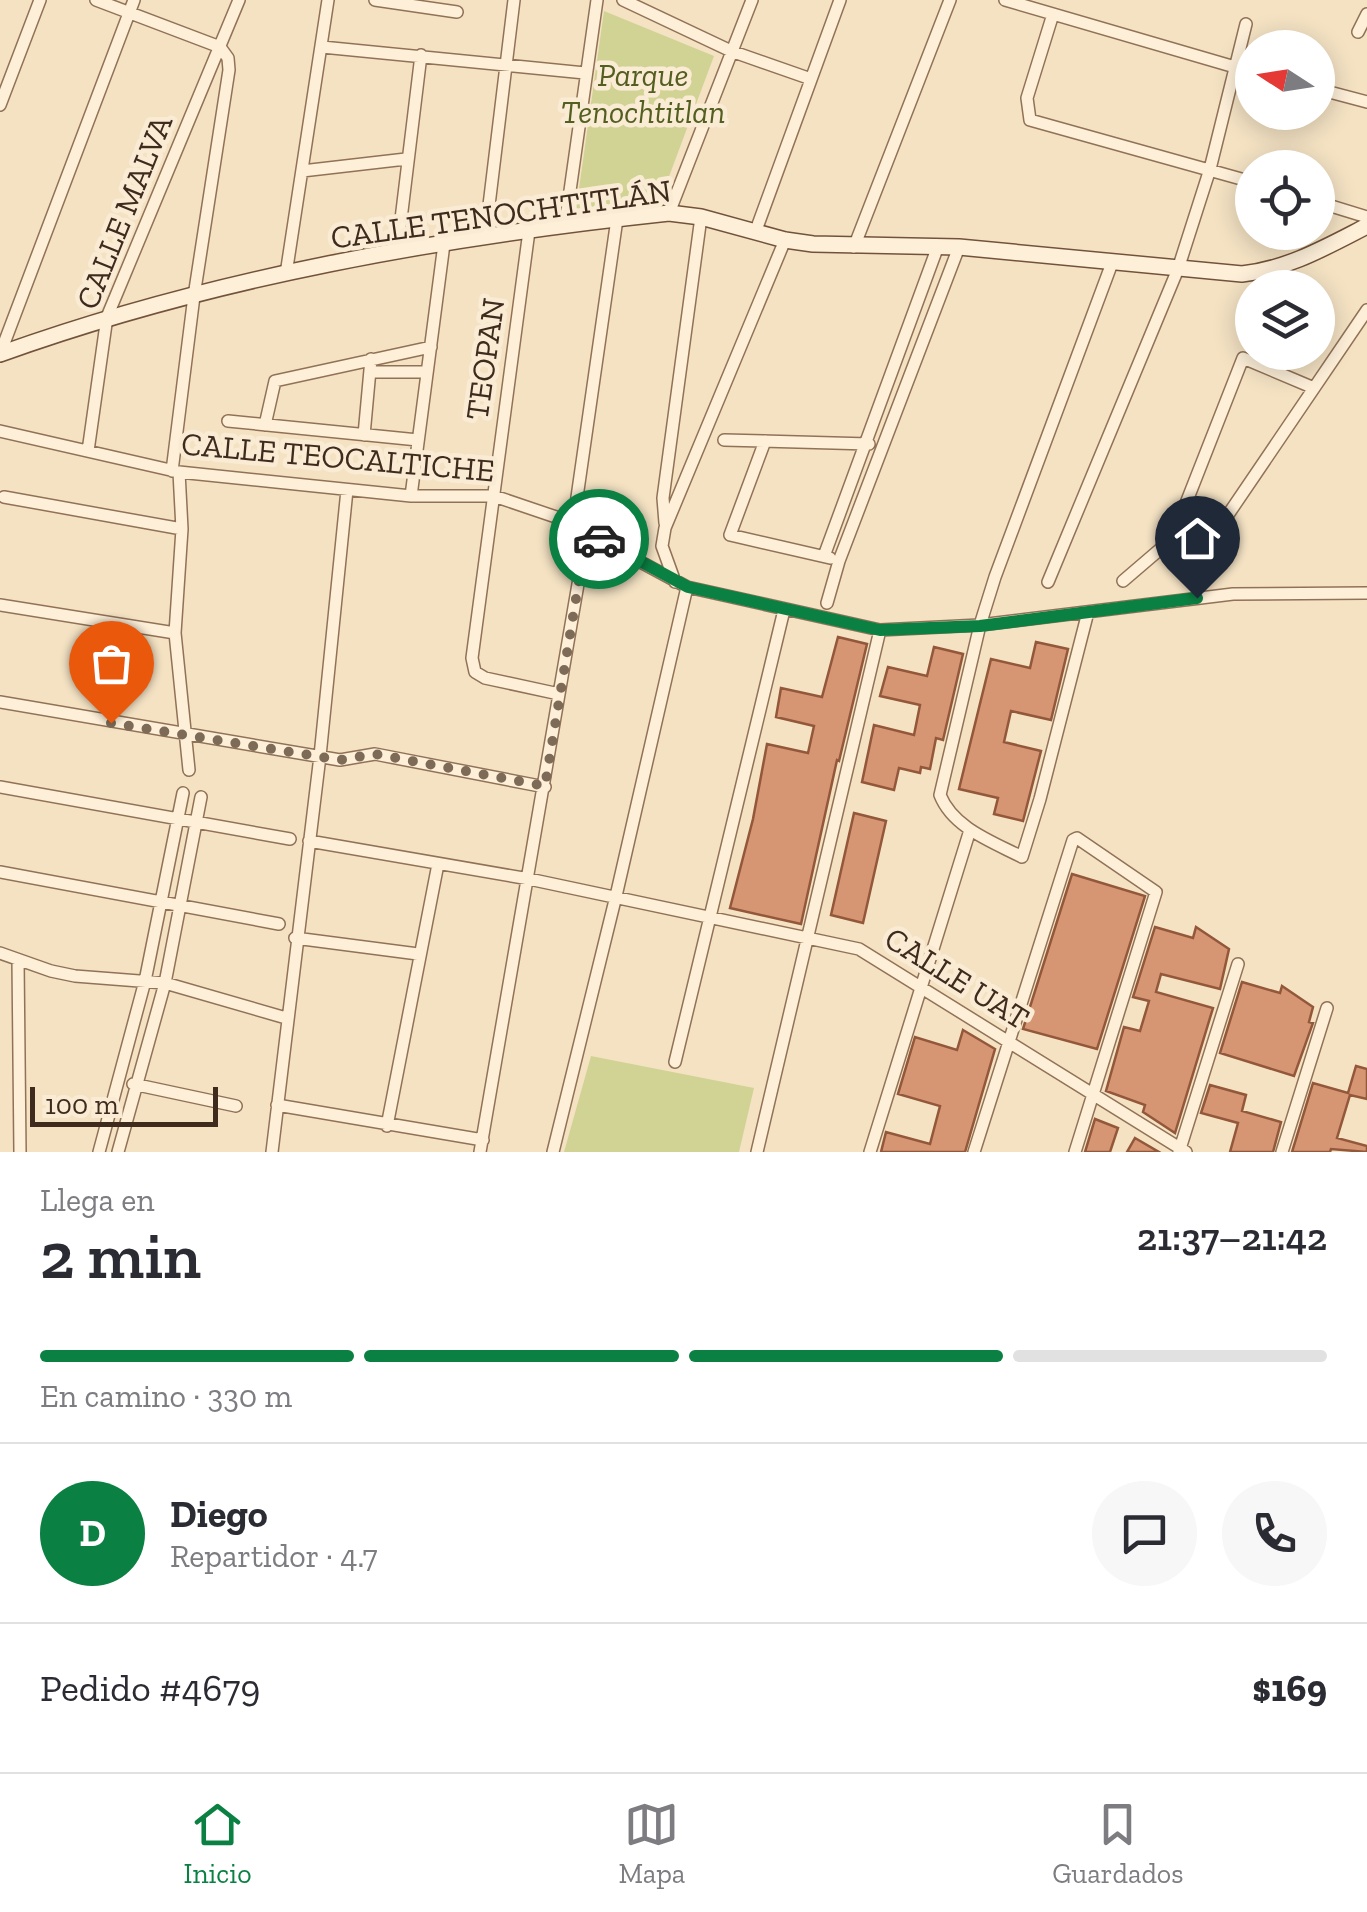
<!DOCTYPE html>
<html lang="es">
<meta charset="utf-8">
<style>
:root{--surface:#fff;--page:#f7f7f7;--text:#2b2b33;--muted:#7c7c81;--line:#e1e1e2;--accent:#0b8043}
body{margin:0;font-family:"Zilla Slab",serif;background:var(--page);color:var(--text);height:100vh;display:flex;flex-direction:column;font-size:38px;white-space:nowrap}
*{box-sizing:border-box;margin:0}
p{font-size:32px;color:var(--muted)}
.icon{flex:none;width:55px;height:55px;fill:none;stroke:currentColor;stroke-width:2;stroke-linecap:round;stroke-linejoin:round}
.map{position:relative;height:1152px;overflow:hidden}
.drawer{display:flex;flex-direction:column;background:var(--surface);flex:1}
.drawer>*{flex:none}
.needle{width:65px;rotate:282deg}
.tools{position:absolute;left:1235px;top:30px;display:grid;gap:20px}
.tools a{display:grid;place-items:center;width:100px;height:100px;border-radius:50%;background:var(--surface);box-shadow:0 5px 25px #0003;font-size:50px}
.scale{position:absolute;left:30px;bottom:25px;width:188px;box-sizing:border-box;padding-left:10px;border:5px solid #3f2b1d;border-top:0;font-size:28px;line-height:35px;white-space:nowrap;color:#3f2b1d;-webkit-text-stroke:8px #faecd4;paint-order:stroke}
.pin{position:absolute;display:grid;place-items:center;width:85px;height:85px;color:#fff;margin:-102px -42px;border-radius:50% 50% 50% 0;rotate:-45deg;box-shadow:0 0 10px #0007}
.pin .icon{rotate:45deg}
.courier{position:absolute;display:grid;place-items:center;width:100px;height:100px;margin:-50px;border:8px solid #0b8043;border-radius:50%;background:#fff;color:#222;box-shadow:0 2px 12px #0007}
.headline em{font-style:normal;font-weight:600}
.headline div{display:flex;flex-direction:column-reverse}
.headline{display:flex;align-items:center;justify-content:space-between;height:170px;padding:0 40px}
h1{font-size:65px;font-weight:600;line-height:75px}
.bar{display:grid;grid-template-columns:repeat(4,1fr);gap:15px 10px;align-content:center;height:120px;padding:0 40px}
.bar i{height:12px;border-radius:8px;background:var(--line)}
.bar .selected{background:var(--accent)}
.bar p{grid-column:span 4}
.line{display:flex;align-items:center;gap:25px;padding:0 40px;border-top:2px solid var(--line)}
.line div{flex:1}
.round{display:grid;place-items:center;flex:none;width:105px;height:105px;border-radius:52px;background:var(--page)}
.dock{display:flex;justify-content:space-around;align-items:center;height:140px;border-top:2px solid var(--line);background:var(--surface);font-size:28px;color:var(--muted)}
.dock a{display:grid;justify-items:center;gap:5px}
.dock .selected{color:var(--accent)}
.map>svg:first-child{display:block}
.green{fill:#d1d395}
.building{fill:#d69674;stroke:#93573a;stroke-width:2.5}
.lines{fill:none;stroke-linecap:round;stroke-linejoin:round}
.street-casing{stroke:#917257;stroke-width:14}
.secondary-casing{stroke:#73523a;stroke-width:18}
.street{stroke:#fdefd8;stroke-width:11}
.secondary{stroke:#fdefd8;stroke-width:15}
.done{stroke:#7e6b57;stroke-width:10;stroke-dasharray:0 18}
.route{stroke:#0b8043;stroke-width:12}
.labels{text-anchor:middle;stroke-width:9;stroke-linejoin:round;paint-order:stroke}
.park-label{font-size:32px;font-style:italic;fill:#535e21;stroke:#faecd4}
.street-label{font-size:32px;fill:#3f2b1d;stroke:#faecd4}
</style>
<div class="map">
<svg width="1367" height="1152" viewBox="0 0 1367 1152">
<rect width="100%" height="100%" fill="#f4e2c3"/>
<!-- green -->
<path class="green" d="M604,11L714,56L658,206L576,210Z
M591,1056L754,1088L739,1152H564Z"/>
<!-- building -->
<path class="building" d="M838,637L867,644L839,761L837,760L801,924L730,908L753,819L767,744L808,753L814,726L776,717L781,688L822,697Z
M1036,642L1068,649L1051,720L1011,711L1004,742L1041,751L1023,821L994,814L998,798L959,789L991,659L1030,668Z
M934,647L963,654L943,740L936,738L930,769L921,767L920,773L899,768L894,790L862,782L874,725L914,735L920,705L880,696L888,667L927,676Z
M854,813L886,821L863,923L831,915Z
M1072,874L1145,896L1097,1049L1023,1029Z
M1155,927L1193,938L1196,927L1229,949L1220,989L1161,974L1156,992L1213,1008L1175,1133L1143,1112L1145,1105L1106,1091L1124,1027L1140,1031L1149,1001L1133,997Z
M1242,982L1280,993L1282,986L1313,1007L1309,1022L1313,1023L1294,1076L1220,1053Z
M963,1030L995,1049L965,1152H881L886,1132L930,1144L940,1106L898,1094L915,1037L957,1050Z
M1356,1066L1367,1069V1099L1350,1095L1337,1138L1367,1146V1152L1331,1149L1330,1152H1292L1313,1083L1348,1093Z
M1210,1085L1246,1095L1242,1111L1281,1122L1273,1152H1230L1238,1123L1201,1113Z
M1095,1119L1118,1128L1110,1152H1085Z
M1135,1138L1159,1152H1127Z"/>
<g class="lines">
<!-- street casing -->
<g class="street-casing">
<path id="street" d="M96,0L220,47
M375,0L457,12
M623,0L731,51L811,79
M1005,0L1252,72
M1053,14L1027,98L1030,120L1252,182
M1358,32L1367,14
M322,47L585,73
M1318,89L1367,102
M0,105L40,0
M302,171L406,159
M1318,202L1367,217
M669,213L752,0
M565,226L597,0
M529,231L472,658L475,672L485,678L559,694
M755,233L840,0
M485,238L514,0
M854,247L950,0
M397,252L421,55
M286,274L328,0
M0,354L134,0
M370,372H427
M228,421L418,440
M265,425L275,381L431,347
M0,431L179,472L411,496H494L559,518L687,587L880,630L980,625L1233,594L1367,593
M364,435L371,359
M724,440L869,444
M765,441L730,535L830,558
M88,451L107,317L239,0
M172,471L194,296L229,70L228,58L220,47
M179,472L182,529L175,633L189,770
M411,496L444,244
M4,497L182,529
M665,523L663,498L701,217
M573,525L617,219
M1172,539L1219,528L1367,310
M824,556L938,246
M1123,581L1172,539L1243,358L1314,388
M675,582L662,546L665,528L785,240
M1048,582L1178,269L1210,169L1246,24
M827,603L839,561L959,247
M0,605L175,633
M1088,612L1040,799L1022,857C993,842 953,828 940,795L980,625L995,577L1112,263
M0,702L340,760L375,754L545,787
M0,787L290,839
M309,841L529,879L859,949L1186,1152
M0,872L279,924
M295,938L418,954
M0,953L51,971L75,976L165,983L286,1018
M18,960L20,1152
M675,1062L784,610
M133,1084L236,1106
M277,1105L483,1140
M387,1126L438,864
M99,1152L145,981L183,793
M118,1152L165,983L201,797
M272,1152L320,756L347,490
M480,1152L587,532
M553,1152L616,896L687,587
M757,1152L880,630
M870,1152L970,830
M974,1152L1073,840L1077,838L1156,892L1075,1152
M1179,1152L1238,964
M1282,1152L1327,1008"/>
</g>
<!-- secondary casing -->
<g class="secondary-casing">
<path id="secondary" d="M0,354C214,277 444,237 669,213L701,217L785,240L813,244L959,247L1242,274C1288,269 1326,247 1367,226"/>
</g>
<!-- street -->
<use href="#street" class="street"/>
<!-- secondary -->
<use href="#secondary" class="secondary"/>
</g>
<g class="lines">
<!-- done -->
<path class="done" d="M111,723L340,760L375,754L545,786L587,532L599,539"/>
<!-- route -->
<path class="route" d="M599,539L688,587L880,630L980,626L1197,598"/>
</g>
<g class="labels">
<!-- park labels -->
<g class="park-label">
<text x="643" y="86">Parque<tspan x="643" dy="37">Tenochtitlan</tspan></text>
</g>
<!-- street labels -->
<g class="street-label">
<text transform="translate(124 212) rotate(-68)" y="11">CALLE MALVA</text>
<text transform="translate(501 214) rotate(-8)" y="11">CALLE TENOCHTITLÁN</text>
<text transform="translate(485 359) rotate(-82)" y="11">TEOPAN</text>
<text transform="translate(338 457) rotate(5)" y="11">CALLE TEOCALTICHE</text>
<text transform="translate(957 978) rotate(32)" y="11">CALLE UAT</text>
</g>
</g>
</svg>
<div class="tools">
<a><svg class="needle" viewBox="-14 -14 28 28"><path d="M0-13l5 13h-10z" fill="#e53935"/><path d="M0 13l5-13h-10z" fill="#7c7c81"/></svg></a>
<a><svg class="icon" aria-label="locate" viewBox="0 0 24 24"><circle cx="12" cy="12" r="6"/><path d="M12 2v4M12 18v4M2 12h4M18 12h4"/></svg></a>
<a><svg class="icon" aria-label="layers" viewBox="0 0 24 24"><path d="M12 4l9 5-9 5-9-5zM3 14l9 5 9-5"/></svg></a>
</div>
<div class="scale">100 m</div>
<div class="pin" style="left:111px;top:723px;background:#ea580c"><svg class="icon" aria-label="bag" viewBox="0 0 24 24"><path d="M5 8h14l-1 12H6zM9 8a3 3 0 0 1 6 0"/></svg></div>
<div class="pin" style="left:1197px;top:598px;background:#1f2937"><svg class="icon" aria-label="home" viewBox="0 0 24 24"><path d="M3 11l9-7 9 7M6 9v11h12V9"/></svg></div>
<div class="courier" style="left:599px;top:539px"><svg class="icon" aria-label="car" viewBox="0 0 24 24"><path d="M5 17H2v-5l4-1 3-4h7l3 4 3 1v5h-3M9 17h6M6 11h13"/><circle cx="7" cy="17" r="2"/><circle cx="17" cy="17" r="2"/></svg></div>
</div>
<section class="drawer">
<div class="headline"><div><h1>2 min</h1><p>Llega en</p></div><em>21:37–21:42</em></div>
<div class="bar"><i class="selected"></i><i class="selected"></i><i class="selected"></i><i></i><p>En camino · 330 m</p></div>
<div class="line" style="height:180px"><b class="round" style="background:var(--accent);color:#fff">D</b><div><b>Diego</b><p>Repartidor · 4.7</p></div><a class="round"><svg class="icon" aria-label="chat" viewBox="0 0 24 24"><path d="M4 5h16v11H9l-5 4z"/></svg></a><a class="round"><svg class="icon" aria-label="phone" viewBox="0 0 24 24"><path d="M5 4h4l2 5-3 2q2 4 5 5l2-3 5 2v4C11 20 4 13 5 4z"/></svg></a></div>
<div class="line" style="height:130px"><div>Pedido #4679</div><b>$169</b></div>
</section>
<nav class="dock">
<a class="selected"><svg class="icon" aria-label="home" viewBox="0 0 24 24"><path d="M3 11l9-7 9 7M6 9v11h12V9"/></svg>Inicio</a>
<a><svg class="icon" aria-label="map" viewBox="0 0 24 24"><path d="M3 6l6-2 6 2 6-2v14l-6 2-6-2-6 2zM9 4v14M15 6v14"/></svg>Mapa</a>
<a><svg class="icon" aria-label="saved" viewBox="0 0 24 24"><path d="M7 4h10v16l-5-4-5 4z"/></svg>Guardados</a>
</nav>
